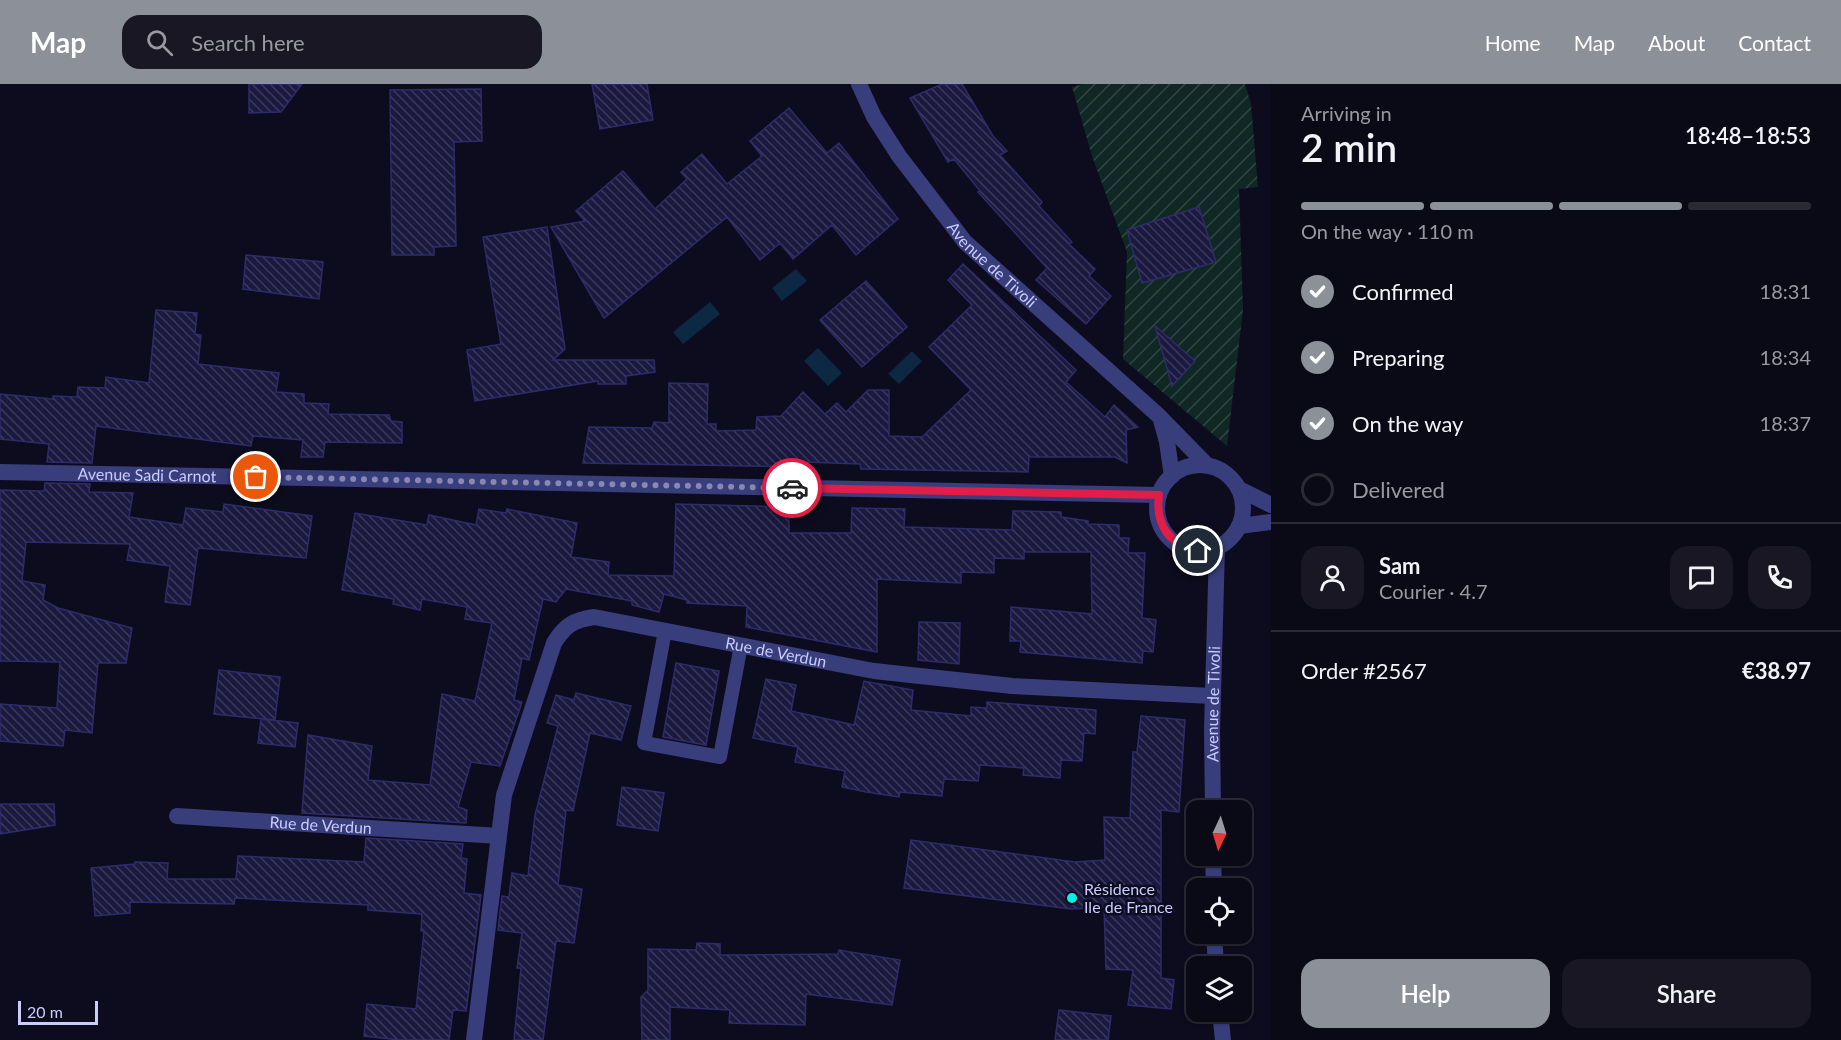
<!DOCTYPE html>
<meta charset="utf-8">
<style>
:root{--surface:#0a0916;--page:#181723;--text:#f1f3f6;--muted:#999aa1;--line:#2a2a35;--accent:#8c9099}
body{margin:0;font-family:Lato,sans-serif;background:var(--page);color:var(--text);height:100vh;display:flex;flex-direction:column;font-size:22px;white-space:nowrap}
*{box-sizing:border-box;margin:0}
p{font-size:20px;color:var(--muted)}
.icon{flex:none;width:33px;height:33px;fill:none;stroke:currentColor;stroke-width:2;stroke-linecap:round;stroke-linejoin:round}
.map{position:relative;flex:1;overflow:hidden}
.side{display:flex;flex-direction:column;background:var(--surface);width:570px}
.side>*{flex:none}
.needle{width:39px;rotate:184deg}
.fabs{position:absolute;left:1186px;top:716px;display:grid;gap:12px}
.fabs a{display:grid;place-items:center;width:66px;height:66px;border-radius:12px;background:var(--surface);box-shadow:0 2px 4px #0004,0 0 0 2px var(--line);font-size:30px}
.scale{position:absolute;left:18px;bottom:15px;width:80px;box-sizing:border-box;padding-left:6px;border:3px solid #cacbfe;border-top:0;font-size:16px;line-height:21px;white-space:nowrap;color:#cacbfe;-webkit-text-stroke:4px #0d0c1e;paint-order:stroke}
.pin{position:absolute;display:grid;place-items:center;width:51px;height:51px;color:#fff;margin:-26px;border:3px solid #fff;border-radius:50%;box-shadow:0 2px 6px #0007}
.courier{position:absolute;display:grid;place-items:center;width:60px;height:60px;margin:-30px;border:4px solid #e11d48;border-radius:50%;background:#fff;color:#222;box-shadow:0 2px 8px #0007}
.summary em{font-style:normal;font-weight:600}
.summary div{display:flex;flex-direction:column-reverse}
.summary{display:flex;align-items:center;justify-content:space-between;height:102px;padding:0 30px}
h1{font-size:39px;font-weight:600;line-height:45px}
.bar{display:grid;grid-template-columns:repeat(4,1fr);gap:9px 6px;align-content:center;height:72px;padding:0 30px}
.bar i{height:8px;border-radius:4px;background:var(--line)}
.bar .active{background:var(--accent)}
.bar p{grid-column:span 4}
.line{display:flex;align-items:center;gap:15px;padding:0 30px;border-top:2px solid var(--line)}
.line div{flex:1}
.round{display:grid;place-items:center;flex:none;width:63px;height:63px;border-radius:18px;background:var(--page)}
ol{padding:0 30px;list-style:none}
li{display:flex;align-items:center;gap:18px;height:66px}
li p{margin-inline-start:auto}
li .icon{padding:6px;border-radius:50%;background:var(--accent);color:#fff;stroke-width:4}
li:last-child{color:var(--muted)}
li i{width:33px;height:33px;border:3px solid var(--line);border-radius:50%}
.primary-button{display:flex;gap:12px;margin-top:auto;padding:12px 30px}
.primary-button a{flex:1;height:69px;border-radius:18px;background:var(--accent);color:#fff;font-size:24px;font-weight:600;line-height:69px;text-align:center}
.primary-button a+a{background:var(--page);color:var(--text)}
header{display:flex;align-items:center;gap:36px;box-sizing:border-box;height:84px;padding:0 30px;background:var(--accent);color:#fff}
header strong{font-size:28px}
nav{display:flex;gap:33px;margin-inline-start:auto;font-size:21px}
.search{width:420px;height:54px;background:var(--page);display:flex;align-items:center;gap:15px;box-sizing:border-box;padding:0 21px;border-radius:18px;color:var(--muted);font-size:22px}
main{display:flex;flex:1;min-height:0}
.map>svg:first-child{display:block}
.garden{fill:url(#garden-furrows)}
.water{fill:#0c2842}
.building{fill:url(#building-back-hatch);stroke:#2f2b6a;stroke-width:1.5}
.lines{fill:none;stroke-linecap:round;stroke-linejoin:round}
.service{stroke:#383e7c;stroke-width:14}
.minor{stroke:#383e7c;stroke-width:16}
.tertiary{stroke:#383e7c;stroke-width:16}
.done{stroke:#8888b0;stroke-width:6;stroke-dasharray:0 10.8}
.route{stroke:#e11d48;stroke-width:8}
.poi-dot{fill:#03f1ea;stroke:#0d0c1e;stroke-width:2}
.labels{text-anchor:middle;stroke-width:5;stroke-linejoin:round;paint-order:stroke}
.street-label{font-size:16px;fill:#cacbfe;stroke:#0d0c1e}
.poi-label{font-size:16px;fill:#cacbfe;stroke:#0d0c1e;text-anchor:start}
</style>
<header>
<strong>Map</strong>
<div class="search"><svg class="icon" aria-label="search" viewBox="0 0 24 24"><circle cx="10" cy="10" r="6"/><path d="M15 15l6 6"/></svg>Search here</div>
<nav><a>Home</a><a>Map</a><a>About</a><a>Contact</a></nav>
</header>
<main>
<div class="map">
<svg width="1271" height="956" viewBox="0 0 1271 956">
<defs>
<pattern id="garden-furrows" width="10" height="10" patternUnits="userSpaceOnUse" patternTransform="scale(1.5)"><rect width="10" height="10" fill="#0f2824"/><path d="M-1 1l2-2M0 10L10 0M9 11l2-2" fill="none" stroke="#314645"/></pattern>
<pattern id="building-back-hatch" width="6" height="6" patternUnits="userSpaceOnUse" patternTransform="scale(1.5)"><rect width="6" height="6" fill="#1b193f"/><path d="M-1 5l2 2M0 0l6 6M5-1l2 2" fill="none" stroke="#3b395c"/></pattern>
</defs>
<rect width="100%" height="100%" fill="#0d0c1e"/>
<!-- garden -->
<path class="garden" d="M1083,0H1245L1251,20L1258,103L1239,105L1243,226L1227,362L1123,275L1127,168L1092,72L1072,3Z"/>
<!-- water -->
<path class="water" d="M796,185L807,197L782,217L772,204Z
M710,218L720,230L683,260L673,248Z
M818,264L842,289L828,302L804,277Z
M912,267L922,277L899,300L888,290Z"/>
<!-- building -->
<path class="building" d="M249,0H302L281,28L249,29Z
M592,0H647L653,36L600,45Z
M942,0H962L993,52L1007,67L1000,71L1042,118L1039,122L1072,158L1069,160L1095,185L1089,192L1111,212L1086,240L1036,196L1047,184L978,108L980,107L954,75L948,78L910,14Z
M481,5L482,57L454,58L456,162L434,163V171H392L390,6Z
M789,24L827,69L839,59L898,135L856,171L832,141L793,175L780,159L760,176L727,133L604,234L551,143L585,137L576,127L623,87L655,125L687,95L681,88L702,70L727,100L762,72L750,57Z
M1199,123L1216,178L1142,199L1127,146Z
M547,143L565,265L553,276H654L655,288L626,292V300H598V297L475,317L467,266L501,260L483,153Z
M246,171L323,178L319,215L243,205Z
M963,180L1076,286L1066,298L1105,333L1114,321L1138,343L1126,346L1127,379L1115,373H1029L1028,388L861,385L860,380L804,378L803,383L583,379L589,343L652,344L654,338L669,339V299L708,300L707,340H716V347L756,346L757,333L781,332L803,308L825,330L837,319L846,328L868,306H889V352L922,353L971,306L929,263L972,221L948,196Z
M866,197L907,243L862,283L820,236Z
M156,226L197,229L195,250L201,251L198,280L279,289L276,308L304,310V319L329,320L328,330L389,331L391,337L402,338V359L325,358L323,373H301L303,356L253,352L251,362L96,342L92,379L47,378L49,360L0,355V310L53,315V312L77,313L78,303L105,304L106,293L149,299Z
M1155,242L1195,277L1172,302Z
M45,399L90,400L89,408L133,409L129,433L183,441L186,424L223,428L224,420L312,432L306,474L198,464L190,521L165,518L170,482L127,476L130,460L26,458L22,497L45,501L43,516L58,524L132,544L126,579H98L92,649L65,646L63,662L0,657V620L57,624L60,578L0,577V406L44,407Z
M676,420L789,423V449H851L852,424L905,425L904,443L1012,446L1013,427L1061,428V433L1088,437V440L1119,441V454H1129L1128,469H1145L1142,534L1156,536L1153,568L1143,567L1142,579L1020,568L1021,557H1010L1011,523L1092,530L1091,468H1024V475L994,474V489L961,488V499L877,495V568L746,543L747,522L687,519V516L664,510L659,528L632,521V517L566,505L556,518L543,515L529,576L522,574L514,616L522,618L500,682L471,678L458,723L467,726L466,739L302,729L308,651L372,662L368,696L430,701L442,610L475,617L492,539L465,535L467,523L422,515L420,526L393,520L394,515L342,506L355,429L427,441L429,431L476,441L479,425L506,429L507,425L577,439L571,473L609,478L608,491L674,492Z
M919,538L960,539L959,580L918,576Z
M676,579L719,587L706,661L663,653Z
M219,586L280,593L275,636L214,630Z
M766,595L796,601L791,627L854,641L864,597L913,606L911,626L971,632V623L987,624V618L1096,626L1095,650L1084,649L1082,677L1061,676L1060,694L1023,691L1024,684L980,681L978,697L944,695L942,712L900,708L899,713L866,708L842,703L845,687L795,678L798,663L753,654Z
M576,609L631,622L621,656L590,649L573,727L566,726L558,801L582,805L574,859L556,857L543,956H514L521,884H517L522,849L498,846L502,812L509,813L512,789L528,792L535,731L558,642L547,639L556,611L574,616Z
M1141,632L1185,636L1179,728L1161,726V894L1174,896L1171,925L1128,921L1133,886L1106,885L1104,823L1071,825L904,804L911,756L1075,778L1105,776L1104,733L1130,734L1133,668H1137Z
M261,635L298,639L295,663L258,659Z
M622,703L664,709L658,747L617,741Z
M0,720H54L55,741L0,750Z
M366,754L463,760L461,774L467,775L464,809L481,811L466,927L453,926L449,956H400L364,952L367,920L416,925L424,847H421L422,830L368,826V821L235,814L234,820L130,818V829L95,832L91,784L135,780V778L168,779L167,795H236L238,772L364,778Z
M697,859L720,860V871L838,870L839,866L900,876L892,921L806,910L805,941L729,939L730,926L670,923V956H642L641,913L648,906V865L696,866Z
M1059,926L1111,932L1108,956H1055Z"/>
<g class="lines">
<!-- service -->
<path class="service" d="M665,547L644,659L720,673L741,561"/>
<!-- minor -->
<g class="minor">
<path id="s1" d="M0,388L1159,411"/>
<path d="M1239,405L1271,421"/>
<path d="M1239,442L1271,438"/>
<path id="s2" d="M177,732L499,752"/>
<path id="s3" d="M474,956L504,711L554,559C565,541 574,536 594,533L874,587L1012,602L1212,612"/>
</g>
<!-- tertiary -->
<g class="tertiary">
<path id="s4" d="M859,0L874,33L899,72L965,158L1159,332L1206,380"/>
<path d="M1161,336L1167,358L1172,392"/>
<circle cx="1200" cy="424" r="43"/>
<path id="s5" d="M1213,726L1212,646L1217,463"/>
<path d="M1213,771L1214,804"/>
<path d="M1214,849L1216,882"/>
<path d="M1220,927L1223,956"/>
</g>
</g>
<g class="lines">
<!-- done -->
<path class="done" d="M256,393L792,404"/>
<!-- route -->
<path class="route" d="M792,404L1159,411C1155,440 1169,461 1198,467"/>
</g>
<!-- markers -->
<circle class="poi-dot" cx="1072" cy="814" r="6"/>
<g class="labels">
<!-- street labels -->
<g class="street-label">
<text dy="6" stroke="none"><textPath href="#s4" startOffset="226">Avenue de Tivoli</textPath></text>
<text dy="6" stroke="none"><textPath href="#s1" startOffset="147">Avenue Sadi Carnot</textPath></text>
<text dy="6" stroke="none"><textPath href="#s3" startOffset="642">Rue de Verdun</textPath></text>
<text dy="6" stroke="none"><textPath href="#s5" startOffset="106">Avenue de Tivoli</textPath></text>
<text dy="6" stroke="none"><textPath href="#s2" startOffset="144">Rue de Verdun</textPath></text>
</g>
<!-- poi labels -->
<g class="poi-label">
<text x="1084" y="811">Résidence<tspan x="1084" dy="18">Ile de France</tspan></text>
</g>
</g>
</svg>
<div class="fabs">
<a><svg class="needle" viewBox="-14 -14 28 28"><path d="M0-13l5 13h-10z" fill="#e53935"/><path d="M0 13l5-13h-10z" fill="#999aa1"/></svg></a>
<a><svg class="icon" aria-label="locate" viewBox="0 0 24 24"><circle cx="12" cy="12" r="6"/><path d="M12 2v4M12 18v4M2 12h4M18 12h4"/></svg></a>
<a><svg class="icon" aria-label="layers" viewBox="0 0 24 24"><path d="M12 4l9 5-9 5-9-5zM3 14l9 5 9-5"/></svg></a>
</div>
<div class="scale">20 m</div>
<div class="pin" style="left:256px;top:393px;background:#ea580c"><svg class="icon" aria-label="bag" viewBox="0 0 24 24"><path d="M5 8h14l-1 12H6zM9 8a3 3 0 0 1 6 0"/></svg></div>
<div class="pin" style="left:1198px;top:467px;background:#1f2937"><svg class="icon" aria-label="home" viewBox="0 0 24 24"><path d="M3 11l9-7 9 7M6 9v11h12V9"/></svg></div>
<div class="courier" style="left:792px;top:404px"><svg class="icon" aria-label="car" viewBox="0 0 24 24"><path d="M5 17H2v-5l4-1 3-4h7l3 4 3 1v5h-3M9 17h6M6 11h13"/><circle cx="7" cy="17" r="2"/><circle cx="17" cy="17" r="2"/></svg></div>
</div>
<section class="side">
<div class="summary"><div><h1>2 min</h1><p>Arriving in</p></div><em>18:48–18:53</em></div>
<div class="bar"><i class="active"></i><i class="active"></i><i class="active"></i><i></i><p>On the way · 110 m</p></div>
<ol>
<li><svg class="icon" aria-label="check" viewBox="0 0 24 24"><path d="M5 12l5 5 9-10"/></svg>Confirmed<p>18:31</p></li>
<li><svg class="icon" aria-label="check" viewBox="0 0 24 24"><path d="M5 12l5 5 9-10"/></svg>Preparing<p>18:34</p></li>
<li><svg class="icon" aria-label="check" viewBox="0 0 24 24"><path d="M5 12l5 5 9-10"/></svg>On the way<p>18:37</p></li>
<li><i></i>Delivered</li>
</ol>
<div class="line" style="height:108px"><a class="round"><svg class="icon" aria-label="person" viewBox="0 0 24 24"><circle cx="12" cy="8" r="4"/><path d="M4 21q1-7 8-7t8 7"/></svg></a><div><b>Sam</b><p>Courier · 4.7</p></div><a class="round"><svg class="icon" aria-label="chat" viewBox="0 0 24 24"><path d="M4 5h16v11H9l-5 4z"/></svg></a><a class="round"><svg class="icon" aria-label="phone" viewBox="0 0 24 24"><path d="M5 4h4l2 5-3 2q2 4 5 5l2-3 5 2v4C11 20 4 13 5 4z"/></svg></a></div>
<div class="line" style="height:78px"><div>Order #2567</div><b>€38.97</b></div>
<div class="primary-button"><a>Help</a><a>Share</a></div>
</section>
</main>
